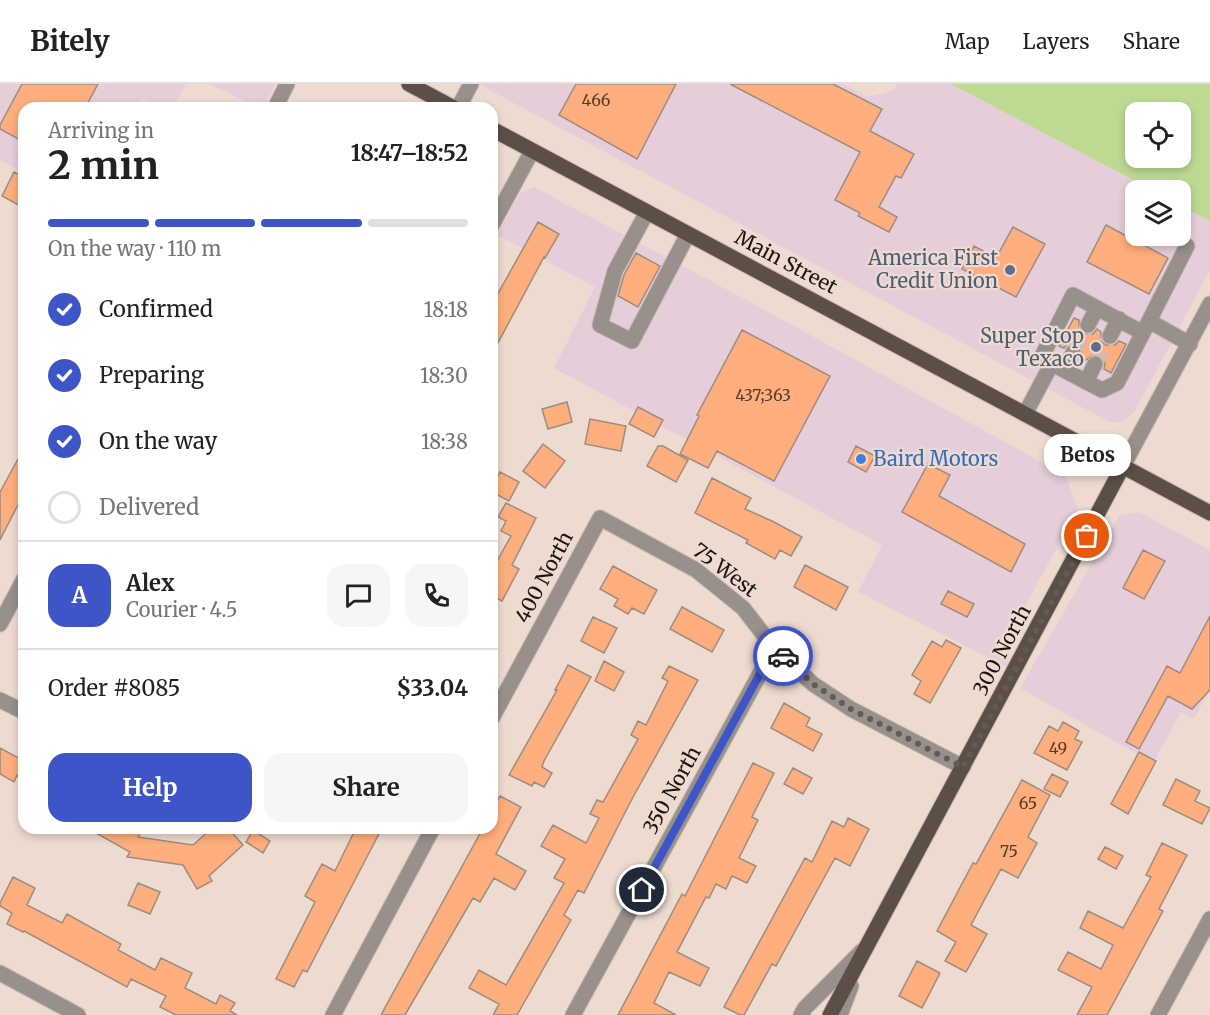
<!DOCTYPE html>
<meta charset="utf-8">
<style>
:root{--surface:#fff;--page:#f6f6f6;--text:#222;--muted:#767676;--line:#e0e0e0;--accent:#3e55c7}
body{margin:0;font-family:Merriweather,serif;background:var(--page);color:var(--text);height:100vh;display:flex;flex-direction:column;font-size:22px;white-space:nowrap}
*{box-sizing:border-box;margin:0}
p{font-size:20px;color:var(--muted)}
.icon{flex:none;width:33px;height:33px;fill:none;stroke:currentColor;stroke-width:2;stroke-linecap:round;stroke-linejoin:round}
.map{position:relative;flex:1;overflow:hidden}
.side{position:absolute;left:18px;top:18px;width:480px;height:732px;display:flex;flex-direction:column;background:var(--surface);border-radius:18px;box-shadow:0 3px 9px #0003}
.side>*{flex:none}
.fabs{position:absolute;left:1125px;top:18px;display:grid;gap:12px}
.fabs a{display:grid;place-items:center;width:66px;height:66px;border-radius:12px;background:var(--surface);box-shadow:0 3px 9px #0003;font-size:30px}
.pin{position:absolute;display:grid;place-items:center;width:51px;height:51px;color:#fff;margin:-26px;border:3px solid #fff;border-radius:50%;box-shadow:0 2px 6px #0007}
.courier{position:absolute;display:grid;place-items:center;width:60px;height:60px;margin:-30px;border:4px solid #3e55c7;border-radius:50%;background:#fff;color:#222;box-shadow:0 2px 8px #0007}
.bubble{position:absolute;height:42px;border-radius:18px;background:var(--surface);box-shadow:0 3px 9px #0003;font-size:20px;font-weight:700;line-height:42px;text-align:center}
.headline em{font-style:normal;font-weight:700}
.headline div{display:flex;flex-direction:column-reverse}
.headline{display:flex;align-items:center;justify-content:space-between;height:102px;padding:0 30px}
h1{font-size:39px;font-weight:700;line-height:45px}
.bar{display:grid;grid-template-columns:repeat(4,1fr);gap:9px 6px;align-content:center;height:72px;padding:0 30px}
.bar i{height:8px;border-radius:4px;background:var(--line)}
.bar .current{background:var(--accent)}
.bar p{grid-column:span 4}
.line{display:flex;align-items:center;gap:15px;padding:0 30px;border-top:2px solid var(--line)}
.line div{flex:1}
.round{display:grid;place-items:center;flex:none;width:63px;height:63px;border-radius:18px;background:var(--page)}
ol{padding:0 30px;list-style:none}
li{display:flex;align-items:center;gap:18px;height:66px}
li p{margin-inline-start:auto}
li .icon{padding:6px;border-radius:50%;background:var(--accent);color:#fff;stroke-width:4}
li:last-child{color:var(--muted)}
li i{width:33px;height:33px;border:3px solid var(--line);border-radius:50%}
.cta{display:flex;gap:12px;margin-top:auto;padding:12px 30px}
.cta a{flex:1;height:69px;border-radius:18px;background:var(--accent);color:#fff;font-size:24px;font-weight:700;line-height:69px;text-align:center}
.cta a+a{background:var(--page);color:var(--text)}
header{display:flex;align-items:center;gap:36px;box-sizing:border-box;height:84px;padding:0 30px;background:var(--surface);border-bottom:2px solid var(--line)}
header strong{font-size:28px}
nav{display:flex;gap:33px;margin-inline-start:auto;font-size:21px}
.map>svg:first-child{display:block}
.commercial{fill:#e5ceda}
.green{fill:#bdda92;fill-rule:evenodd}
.building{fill:#fdae7c;stroke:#9d8c82;stroke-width:1.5}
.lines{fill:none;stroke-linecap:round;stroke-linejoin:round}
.minor-tunnel{stroke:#cebdb3;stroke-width:15;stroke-dasharray:15 8;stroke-linecap:butt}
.minor-casing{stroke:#c8b7ae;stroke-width:17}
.major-casing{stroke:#c8b7ae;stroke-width:17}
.minor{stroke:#97908b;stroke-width:15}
.major{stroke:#5c4f47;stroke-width:15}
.done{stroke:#655a54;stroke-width:6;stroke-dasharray:0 10.8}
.route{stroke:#3e55c7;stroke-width:8}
.service-dot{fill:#5c6f8a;stroke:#eedbd0;stroke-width:2}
.shop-dot{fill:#3f7fe0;stroke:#eedbd0;stroke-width:2}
.labels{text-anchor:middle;stroke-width:4.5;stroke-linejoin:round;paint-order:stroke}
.number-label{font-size:16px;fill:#543b2c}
.service-label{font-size:20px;fill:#4e5e75;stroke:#eedbd0;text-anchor:end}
.street-label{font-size:20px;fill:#1b1511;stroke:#eedbd0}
.shop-label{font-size:20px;fill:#366cbe;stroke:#eedbd0;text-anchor:start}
</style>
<header>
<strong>Bitely</strong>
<nav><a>Map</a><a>Layers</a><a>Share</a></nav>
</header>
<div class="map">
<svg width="1210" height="931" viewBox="0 0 1210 931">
<rect width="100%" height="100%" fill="#eedbd0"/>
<!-- commercial -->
<path class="commercial" d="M0,0H186L172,24H161L143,15L138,24H24V89L0,76Z
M210,0H276L263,24H258Z
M478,0H844L868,13L894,6L897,0H951L1152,106H1136V152H1180L1181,122L1210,137V186L1135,327L1123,338H1110Z
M534,103L752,219L1065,391L1078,425L1014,543L1007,583L858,508L882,461L554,284L595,203L497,151L520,109Z
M1139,428L1210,466V605L1194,635L1181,628L1153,679L1020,604L1119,432Z"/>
<!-- green -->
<path class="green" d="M951,0H1210V137L1181,122L1180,106H1152ZM1136,28H1180V74H1136Z"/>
<!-- building -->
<path class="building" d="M22,0H98L85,24H24V58L0,45V41Z
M576,0H676L637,75L559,31Z
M730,0H833L882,25L870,47L914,70L901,94L896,92L879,123L897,133L889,148L858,132L860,129L835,116L860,68Z
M14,88L24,93V124L2,112Z
M538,138L559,150L545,174L544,173L492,270V220Z
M1106,141L1168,174L1149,210L1087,178Z
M1013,143L1045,160L1016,213L962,185L974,162L996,174Z
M636,169L660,182L638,223L618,212L624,191Z
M1074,234L1079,236V246L1084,250H1093L1097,245L1101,248V257L1106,261H1115L1119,257L1126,260L1111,289L1104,285L1105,279L1100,272L1094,270L1086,276L1082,273V264L1077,260H1068L1064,264L1059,262Z
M742,246L830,292L774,397L717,367L708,384L680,370L699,332L697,331Z
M567,318L572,338L548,345L542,325Z
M638,323L663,336L654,353L629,340Z
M590,335L626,342L621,367L585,360Z
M543,360L565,377L545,404L523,387Z
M658,362H663L688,376L676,398L647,382Z
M856,362L875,372L866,388L848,378Z
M24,364V409L0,456V408Z
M928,380L950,391L939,412L1025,460L1011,488L902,428Z
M500,388L519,398L509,417L492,408V403Z
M712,394L751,414L745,425L772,437L802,453L791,472L780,466L775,475L746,459L748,456L695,429Z
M506,419L536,434L512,481L519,485L502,517L492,512V486L511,452L501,447L506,437L498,433Z
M1143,466L1165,477L1144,515L1123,504Z
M805,481L848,503L836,526L794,503Z
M613,482L657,506L644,530L632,524L628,530L614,522L618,515L600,505Z
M948,507L974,520L967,533L941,520Z
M682,523L724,546L712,568L670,545Z
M1210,532V606L1192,625L1168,612L1139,665L1126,658L1167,582L1180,589Z
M593,533L617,544L604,569L581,557Z
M946,556L961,564L930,619L914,610L921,597L912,591L932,557L942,563Z
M604,577L624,588L614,607L595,597Z
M568,581L591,593L544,677L542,683L552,689L544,703L534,698L532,702L509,691L557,606H555Z
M669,582L698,596L632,715L584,809L578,806L564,831L571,836L517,931H493L499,920L469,904L479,886L506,901L564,799L554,794L565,775L541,762L553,741L586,759L599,734L590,730L597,716L603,718L638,655L631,651L638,637L646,641L668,597L662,594Z
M784,619L810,634L806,642L822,650L813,667L771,644Z
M1063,638L1079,647L1075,655L1082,658L1067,686L1034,669L1049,642L1058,647Z
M0,664L24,677V694L17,691L14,698L0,690Z
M1139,668L1156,677L1128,730L1111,720Z
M753,679L774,689L752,733L758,736L739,774L756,782L747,799L732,792L726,805L716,800L709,814L706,813L677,868L709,884L700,902L669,888L654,919L676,931H618L682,810L685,812Z
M793,684L812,694L803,710L784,700Z
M1052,690L1068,698L1060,713L1044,705Z
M1176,695L1200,707L1195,717L1210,724L1202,740L1163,721Z
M1022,696L1050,711L1028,753L1037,759L1018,794L1001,785L971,841L987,850L966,888L945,877L956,858L937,847L973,779L976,780Z
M500,712L521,723L496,770L526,787L515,806L494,794L480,818L473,814L405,931H381L483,744H492V726Z
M848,734L869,745L850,782L835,774L776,882L772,880L744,931H740L724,923L805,774L812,778L832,737L844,743Z
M87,744H143L138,753L193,761L212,744H228L243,761L209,792L212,797L197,805L183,781L127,773L130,768Z
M356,744H382L307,888L303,886L294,903L276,895L315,818L305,812L322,780L335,787Z
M253,746L270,757L263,769L246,758Z
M1162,759L1187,771L1159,825L1163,827L1107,931H1077L1092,903L1058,886L1068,868L1101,885L1113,861L1080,844L1088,827L1123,844L1151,793L1146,791Z
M1105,763L1123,772L1116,785L1098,775Z
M13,793L35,804L27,821L62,839L67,830L121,860L118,866L155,886L161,874L192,889L185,904L216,920L220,911L235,919L230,927L237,931H176L160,923L166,912L131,895L127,903L24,847L23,848L7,840L12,829L0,822V819Z
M138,799L160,808L150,830L128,821Z
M917,877L940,889L922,924L899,912Z"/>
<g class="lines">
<!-- minor-tunnel -->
<path class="minor-tunnel" d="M1073,269L1088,241
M1095,280L1110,252"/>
<!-- minor casing -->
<g class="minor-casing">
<path id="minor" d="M275,24L287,0
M458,24L471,0
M647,128L615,187L600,241L632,257L688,150
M492,141L532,67
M1149,237L1187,162
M1088,241L1097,224
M1143,249L1073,211L1041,274L1102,306L1117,299L1149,237L1190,260
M1110,252L1119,235
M1064,286L1073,269
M1086,298L1095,280
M1025,330L1052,279
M1123,382L1210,220
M0,540L24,495
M0,616L24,628
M492,634L600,434L696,486L743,524L774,564L813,600L851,625L963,683
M0,889L78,931
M333,931L433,744
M573,931L774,564
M801,931L805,924L862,867
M840,931L851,902
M1158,931L1210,835"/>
</g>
<!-- major casing -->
<g class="major-casing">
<path id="major" d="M409,0L454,24
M492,45L1210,429
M830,931L1123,382"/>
</g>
<!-- minor -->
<use href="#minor" class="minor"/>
<!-- major -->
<use href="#major" class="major"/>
</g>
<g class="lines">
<!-- done -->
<path class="done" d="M783,572L813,600L851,625L963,683L1087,452"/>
<!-- route -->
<path class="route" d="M642,806L774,564L783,572"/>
</g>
<!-- markers -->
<g class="service-dot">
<circle cx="1010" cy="186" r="6"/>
<circle cx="1096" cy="263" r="6"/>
</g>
<circle class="shop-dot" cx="861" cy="375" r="6"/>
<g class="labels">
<!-- number labels -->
<g class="number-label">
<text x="596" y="22">466</text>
<text x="763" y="317">437;363</text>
<text x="1058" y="670">49</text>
<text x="1028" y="725">65</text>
<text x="1009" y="773">75</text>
</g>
<!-- service labels -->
<g class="service-label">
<text x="998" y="181">America First<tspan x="998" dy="23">Credit Union</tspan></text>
<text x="1084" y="259">Super Stop<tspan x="1084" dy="23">Texaco</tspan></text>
</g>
<!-- street labels -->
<g class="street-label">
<text transform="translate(786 178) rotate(28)" y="7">Main Street</text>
<text transform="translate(725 486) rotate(37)" y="7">75 West</text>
<text transform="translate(544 493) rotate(-62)" y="7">400 North</text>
<text transform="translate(1002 566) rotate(-62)" y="7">300 North</text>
<text transform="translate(672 706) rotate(-61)" y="7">350 North</text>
</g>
<!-- shop labels -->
<g class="shop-label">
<text x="873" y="382">Baird Motors</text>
</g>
</g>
</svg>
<div class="fabs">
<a><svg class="icon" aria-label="locate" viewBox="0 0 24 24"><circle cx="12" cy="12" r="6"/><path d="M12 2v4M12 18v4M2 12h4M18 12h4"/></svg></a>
<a><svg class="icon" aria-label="layers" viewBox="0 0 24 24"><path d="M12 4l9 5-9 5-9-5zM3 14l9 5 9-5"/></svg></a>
</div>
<div class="pin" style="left:1087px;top:452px;background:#ea580c"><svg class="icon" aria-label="bag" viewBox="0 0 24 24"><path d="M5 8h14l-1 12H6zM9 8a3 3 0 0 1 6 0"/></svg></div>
<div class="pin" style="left:642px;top:806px;background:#1f2937"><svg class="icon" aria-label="home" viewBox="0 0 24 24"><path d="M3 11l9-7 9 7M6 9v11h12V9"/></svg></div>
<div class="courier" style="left:783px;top:572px"><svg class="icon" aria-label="car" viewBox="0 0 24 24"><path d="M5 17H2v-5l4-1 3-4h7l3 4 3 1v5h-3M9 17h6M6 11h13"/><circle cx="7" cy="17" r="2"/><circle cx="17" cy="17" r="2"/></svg></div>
<div class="bubble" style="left:1044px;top:350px;width:87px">Betos</div>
<section class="side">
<div class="headline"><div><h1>2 min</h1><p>Arriving in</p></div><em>18:47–18:52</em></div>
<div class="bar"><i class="current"></i><i class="current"></i><i class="current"></i><i></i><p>On the way · 110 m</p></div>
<ol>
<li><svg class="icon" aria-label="check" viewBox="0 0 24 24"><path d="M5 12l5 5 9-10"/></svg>Confirmed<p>18:18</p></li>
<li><svg class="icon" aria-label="check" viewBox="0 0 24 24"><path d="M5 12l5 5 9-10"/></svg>Preparing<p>18:30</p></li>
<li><svg class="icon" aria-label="check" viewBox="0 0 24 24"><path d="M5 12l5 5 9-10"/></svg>On the way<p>18:38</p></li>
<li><i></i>Delivered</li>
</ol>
<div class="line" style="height:108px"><b class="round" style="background:var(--accent);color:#fff">A</b><div><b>Alex</b><p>Courier · 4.5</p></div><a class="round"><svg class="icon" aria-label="chat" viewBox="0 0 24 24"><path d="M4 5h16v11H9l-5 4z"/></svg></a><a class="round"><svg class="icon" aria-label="phone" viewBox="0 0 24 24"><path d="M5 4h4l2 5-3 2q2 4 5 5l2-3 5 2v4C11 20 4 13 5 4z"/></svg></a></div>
<div class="line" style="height:78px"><div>Order #8085</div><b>$33.04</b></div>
<div class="cta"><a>Help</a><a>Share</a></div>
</section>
</div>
